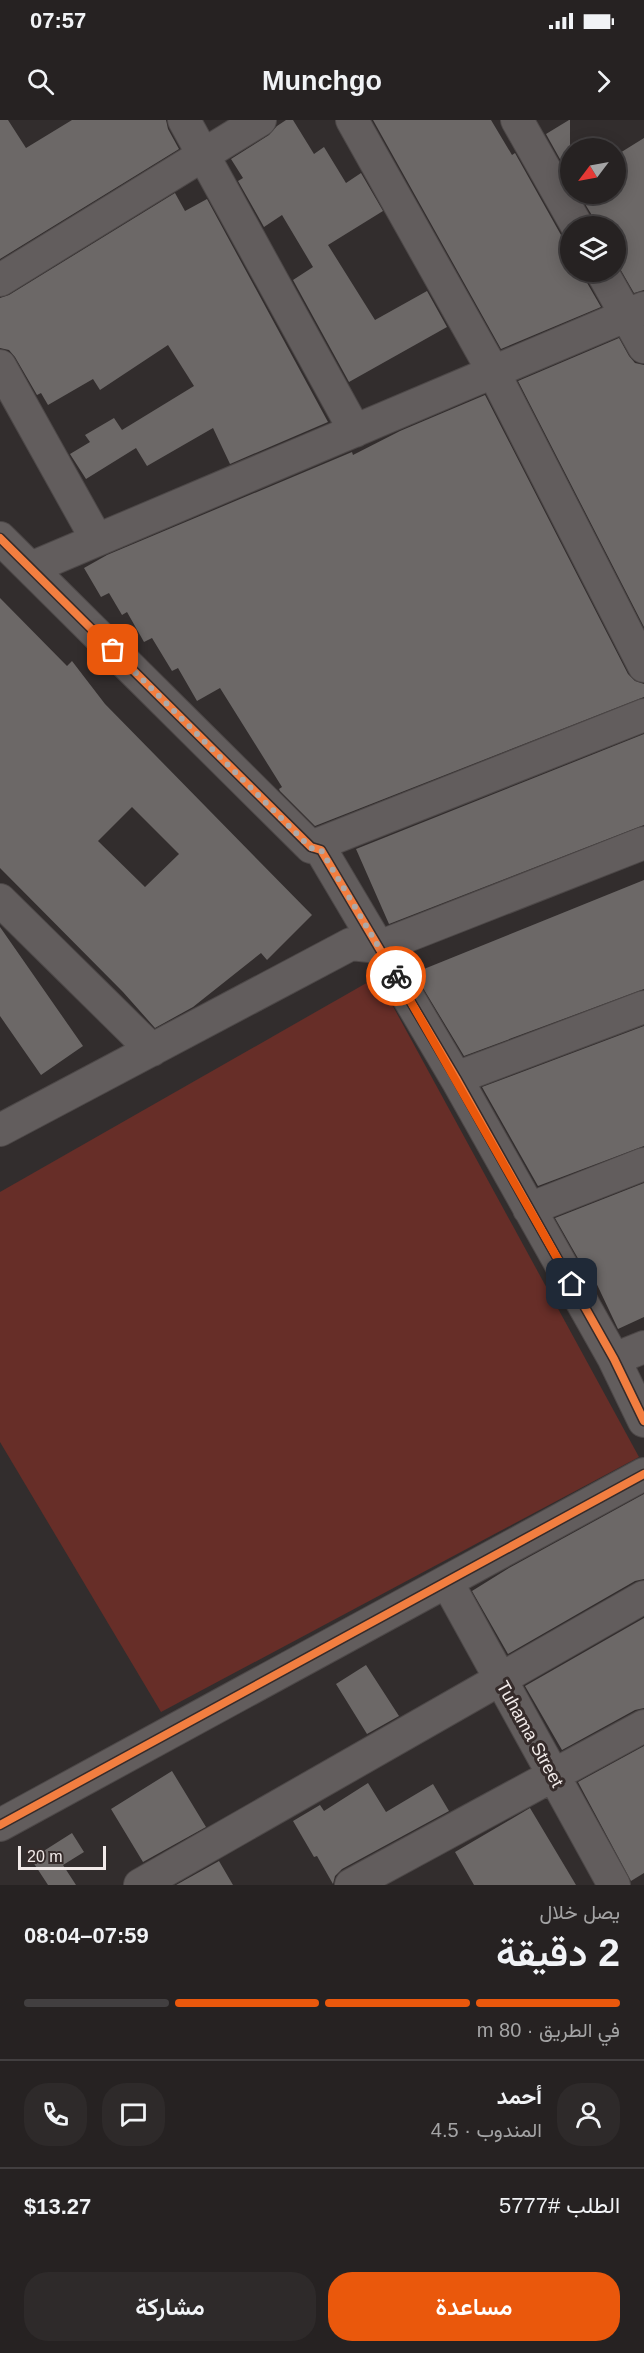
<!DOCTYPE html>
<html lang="ar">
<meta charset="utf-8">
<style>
:root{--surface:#262222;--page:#2e2a2a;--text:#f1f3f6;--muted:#a4a4a5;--line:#423f40;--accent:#ea580c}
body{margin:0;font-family:Arial,Vazirmatn,sans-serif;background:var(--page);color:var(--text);direction:rtl;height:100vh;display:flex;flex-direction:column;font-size:22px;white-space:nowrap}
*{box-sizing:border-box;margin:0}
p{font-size:20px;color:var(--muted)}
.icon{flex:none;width:33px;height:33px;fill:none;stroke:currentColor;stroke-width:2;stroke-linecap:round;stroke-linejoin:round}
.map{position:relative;height:1765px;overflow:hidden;direction:ltr}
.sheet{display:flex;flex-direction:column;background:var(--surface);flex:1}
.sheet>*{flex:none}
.needle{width:39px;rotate:238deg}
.tools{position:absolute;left:560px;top:18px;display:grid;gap:12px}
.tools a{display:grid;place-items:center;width:66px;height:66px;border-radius:50%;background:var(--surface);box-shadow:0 3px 15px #0003,0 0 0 2px var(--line);font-size:30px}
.scale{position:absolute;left:18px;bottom:15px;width:88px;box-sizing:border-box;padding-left:6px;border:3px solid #f1eae9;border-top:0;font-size:16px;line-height:21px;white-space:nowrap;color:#f1eae9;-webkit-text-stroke:4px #352b2a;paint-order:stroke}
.pin{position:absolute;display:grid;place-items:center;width:51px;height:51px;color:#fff;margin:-26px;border-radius:12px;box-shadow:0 3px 9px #0006}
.courier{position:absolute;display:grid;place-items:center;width:60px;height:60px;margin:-30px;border:4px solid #ea580c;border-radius:50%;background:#fff;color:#222;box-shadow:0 2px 8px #0007}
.head em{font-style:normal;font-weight:600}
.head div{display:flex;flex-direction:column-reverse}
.head{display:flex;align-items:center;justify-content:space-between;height:102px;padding:0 24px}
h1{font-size:39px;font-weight:600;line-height:45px}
.bar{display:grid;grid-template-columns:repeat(4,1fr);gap:9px 6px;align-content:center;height:72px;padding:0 24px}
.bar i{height:8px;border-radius:4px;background:var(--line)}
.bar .active{background:var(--accent)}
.bar p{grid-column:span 4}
.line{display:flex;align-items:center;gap:15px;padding:0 24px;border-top:2px solid var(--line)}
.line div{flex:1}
.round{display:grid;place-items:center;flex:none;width:63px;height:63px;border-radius:24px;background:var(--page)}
.primary-button{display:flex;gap:12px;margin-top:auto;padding:12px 24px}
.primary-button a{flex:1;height:69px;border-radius:24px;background:var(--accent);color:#fff;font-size:24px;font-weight:600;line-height:69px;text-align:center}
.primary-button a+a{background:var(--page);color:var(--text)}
.status{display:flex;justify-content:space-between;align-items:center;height:42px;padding:0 30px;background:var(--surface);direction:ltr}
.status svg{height:16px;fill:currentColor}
header{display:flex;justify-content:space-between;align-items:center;height:78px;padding:0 24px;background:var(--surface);font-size:27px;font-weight:600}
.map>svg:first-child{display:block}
.green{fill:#672e28}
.building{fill:#6c6867;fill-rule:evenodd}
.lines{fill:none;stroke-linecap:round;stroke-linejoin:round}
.minor-casing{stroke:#4d4848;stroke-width:34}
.minor{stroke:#625d5d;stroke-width:32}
.cycleway-casing{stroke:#352b2a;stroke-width:11}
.cycleway{stroke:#f27e40;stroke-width:8}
.done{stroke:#aea8a7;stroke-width:6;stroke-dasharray:0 10.8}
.route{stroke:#ea580c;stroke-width:8}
.labels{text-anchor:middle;stroke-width:6;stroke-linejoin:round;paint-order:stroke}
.street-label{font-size:18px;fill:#f1eae9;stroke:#352b2a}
</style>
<div class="status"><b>07:57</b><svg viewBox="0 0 49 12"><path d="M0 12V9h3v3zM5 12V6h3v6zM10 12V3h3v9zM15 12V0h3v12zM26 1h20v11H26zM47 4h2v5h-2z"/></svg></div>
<header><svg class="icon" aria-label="forward" viewBox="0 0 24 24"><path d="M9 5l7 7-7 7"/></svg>Munchgo<svg class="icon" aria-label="search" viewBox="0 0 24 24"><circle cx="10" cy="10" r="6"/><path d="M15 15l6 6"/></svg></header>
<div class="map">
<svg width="644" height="1765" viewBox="0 0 644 1765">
<rect width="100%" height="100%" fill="#322d2d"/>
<!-- green -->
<path class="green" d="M377,857L639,1337L161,1592L0,1322V1072Z"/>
<!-- building -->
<path class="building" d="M0,0H8L26,28L72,0H166L168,9L179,29L0,139Z
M286,0H293L314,34L324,27L346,63L361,53L383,91L328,125L375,200L427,171L447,207L349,262L293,160L313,147L282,95L264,107L238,61L243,58L231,39L269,15L277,6Z
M373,0H491L512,35L515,33L561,115L570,122V152H584L586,161L601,187L501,229Z
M569,0H570V57L546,14Z
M644,18V170L634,173L615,140V106H595L593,97L579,74H615V36Z
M175,73L185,91L207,79L328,302L230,344L213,308L147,346L136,328L86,359L70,334L90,322L85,315L114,298L122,310L194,266L168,225L100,270L93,259L48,285L41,273L37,275L15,237L9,230L0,228V178L9,175Z
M619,218L629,236L635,243L644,245V507L518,261Z
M485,275L628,554L635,561L644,564V577L315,706L280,671L279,669L282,667L220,568L197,581L178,548L172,551L152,518L144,522L127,492L122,495L109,473L101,477L84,448L107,435L352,332L353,335L400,311Z
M0,478L67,546L72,541L105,584L312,795L267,840L261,833L193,887L155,908L123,872L0,748ZM132,687L179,734L145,767L98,721Z
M644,614V705L389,804L356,729Z
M644,760V869L464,936L414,853Z
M0,807L83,926L41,955L0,896Z
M644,906V1026L538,1066L482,967Z
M644,1063V1197L618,1209L592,1154L588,1156L555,1098Z
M644,1374V1459L635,1461L508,1534L472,1471L509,1448Z
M644,1498V1588L635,1590L562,1630L525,1566Z
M366,1545L399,1596L367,1614L336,1564Z
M644,1626V1753L631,1761L578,1662Z
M172,1651L206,1707L143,1742L111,1689Z
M368,1663L386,1692L433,1664L449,1691L342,1749L335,1756L333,1764L317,1736L314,1737L293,1701L320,1685L324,1691Z
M530,1688L576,1765H474L455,1732Z
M72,1713L84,1732L63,1745L76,1765H48L31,1739Z
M219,1741L233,1765H176Z"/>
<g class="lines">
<!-- minor casing -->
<g class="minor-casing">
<path id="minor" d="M184,0L355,311
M352,0L494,253L644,546
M517,0L577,106
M602,152L644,227
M0,160L260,0
M0,246L97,420
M0,418L311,727L321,730L456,958L614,1239L644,1301
M31,448L644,188
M311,727L644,595
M0,780L152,930
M456,958L644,887
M0,1010L351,824L379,827L644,723
M529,1089L644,1044
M614,1239L644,1227
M447,1462L614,1765
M0,1705L644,1354
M140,1765L644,1477
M351,1765L644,1606"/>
</g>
<!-- minor -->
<use href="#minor" class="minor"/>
<!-- cycleway casing -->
<g class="cycleway-casing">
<path id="cycleway" d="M0,418L311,727L321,730L456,958L614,1239L644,1301
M0,1705L644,1354"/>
</g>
<!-- cycleway -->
<use href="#cycleway" class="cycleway"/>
</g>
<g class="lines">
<!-- done -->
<path class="done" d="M113,530L311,728L321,730L396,856"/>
<!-- route -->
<path class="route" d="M396,856L572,1164"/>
</g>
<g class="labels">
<!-- street labels -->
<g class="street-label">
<text transform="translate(530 1614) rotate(61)" y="6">Tuhama Street</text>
</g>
</g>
</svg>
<div class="tools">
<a><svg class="needle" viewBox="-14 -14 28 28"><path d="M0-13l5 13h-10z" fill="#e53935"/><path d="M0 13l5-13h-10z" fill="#a4a4a5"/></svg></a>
<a><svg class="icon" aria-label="layers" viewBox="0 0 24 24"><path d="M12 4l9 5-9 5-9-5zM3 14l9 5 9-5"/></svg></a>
</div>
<div class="scale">20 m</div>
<div class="pin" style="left:113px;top:530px;background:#ea580c"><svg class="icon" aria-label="bag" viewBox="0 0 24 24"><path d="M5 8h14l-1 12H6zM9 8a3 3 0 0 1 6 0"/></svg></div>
<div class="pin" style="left:572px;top:1164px;background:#1f2937"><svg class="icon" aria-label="home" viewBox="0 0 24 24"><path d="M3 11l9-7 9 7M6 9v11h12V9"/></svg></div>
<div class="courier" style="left:396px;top:856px"><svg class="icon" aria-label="bike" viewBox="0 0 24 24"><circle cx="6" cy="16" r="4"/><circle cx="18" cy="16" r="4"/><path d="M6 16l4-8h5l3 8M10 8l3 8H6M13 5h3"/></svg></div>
</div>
<section class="sheet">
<div class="head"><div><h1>2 دقيقة</h1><p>يصل خلال</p></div><em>07:59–08:04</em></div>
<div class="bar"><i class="active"></i><i class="active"></i><i class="active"></i><i></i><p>في الطريق · 80 m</p></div>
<div class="line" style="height:108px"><a class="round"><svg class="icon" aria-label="person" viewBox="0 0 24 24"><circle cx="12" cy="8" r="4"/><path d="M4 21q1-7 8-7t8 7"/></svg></a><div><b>أحمد</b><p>المندوب · 4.5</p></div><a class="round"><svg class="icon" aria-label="chat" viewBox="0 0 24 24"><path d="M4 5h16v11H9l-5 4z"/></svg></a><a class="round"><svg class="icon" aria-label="phone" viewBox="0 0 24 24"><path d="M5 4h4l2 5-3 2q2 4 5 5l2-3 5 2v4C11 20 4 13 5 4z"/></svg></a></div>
<div class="line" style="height:78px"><div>الطلب #5777</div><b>$13.27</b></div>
<div class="primary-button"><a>مساعدة</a><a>مشاركة</a></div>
</section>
